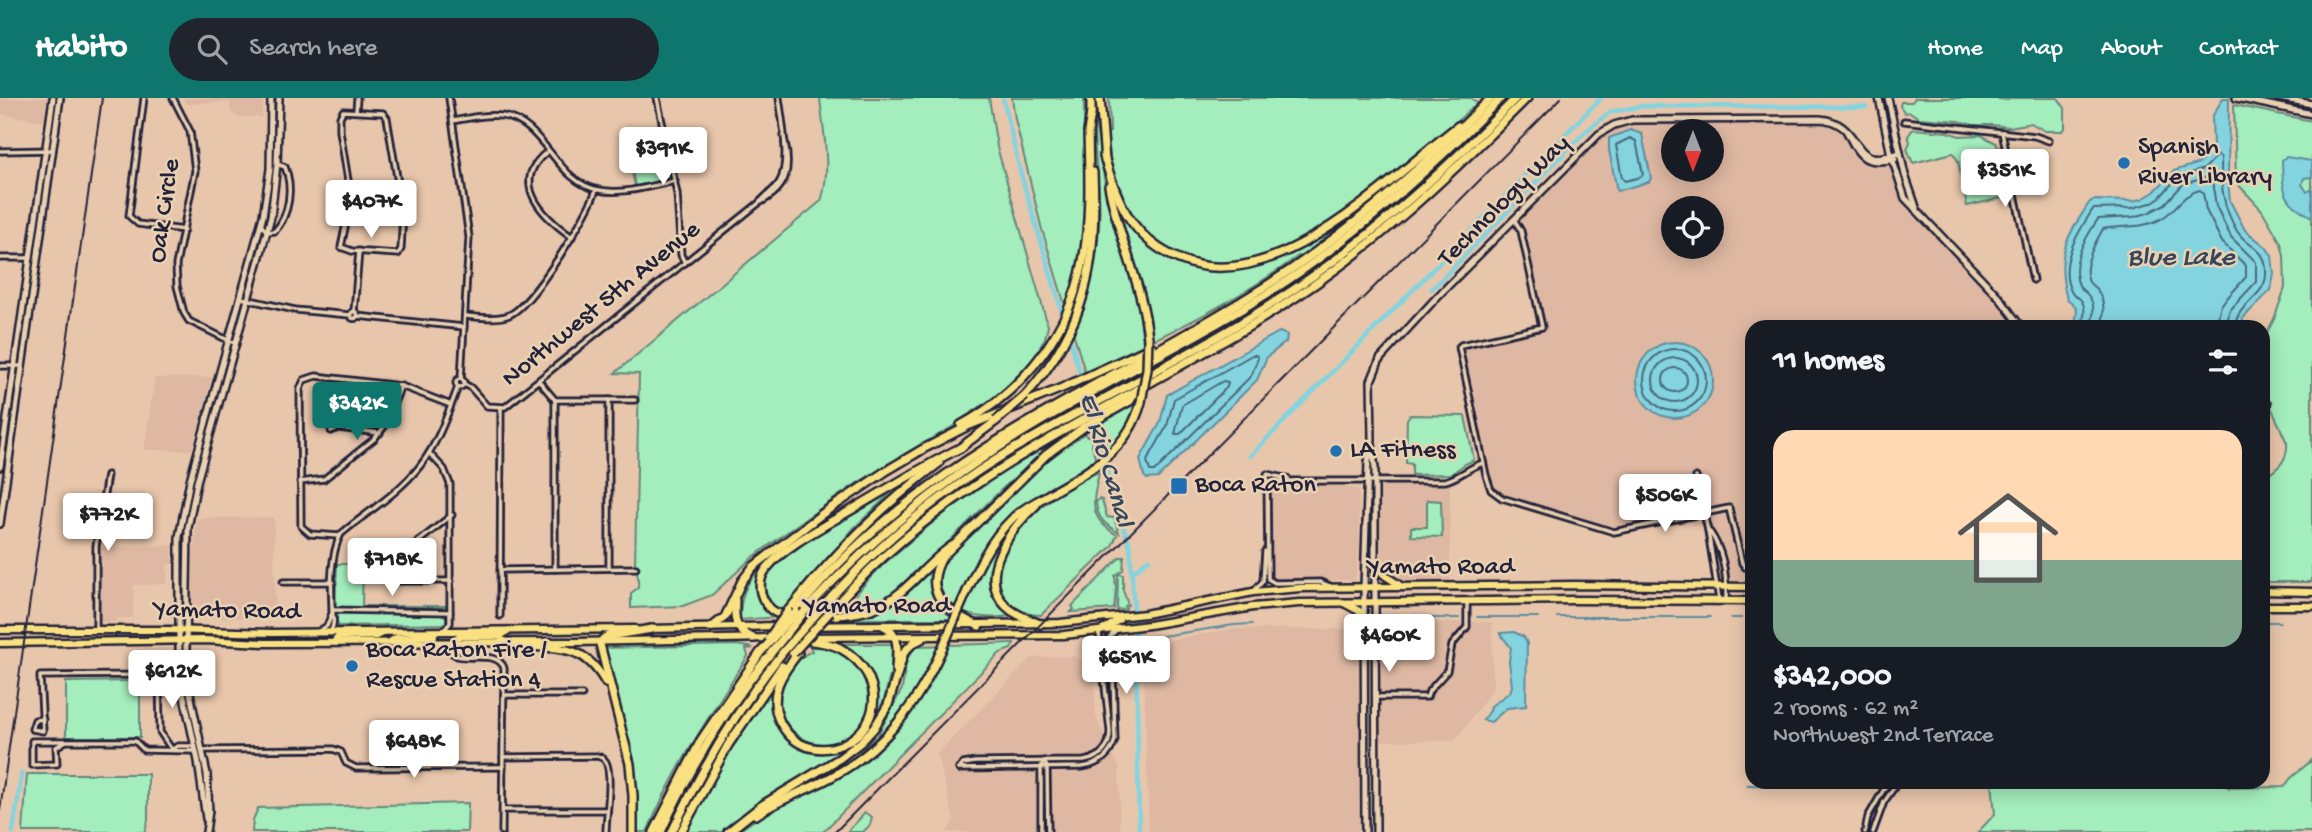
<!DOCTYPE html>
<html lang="en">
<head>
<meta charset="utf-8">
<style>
  :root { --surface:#171b24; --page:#20242c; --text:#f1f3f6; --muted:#9ea1a6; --accent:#0f766e }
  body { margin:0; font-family:"Gochi Hand",sans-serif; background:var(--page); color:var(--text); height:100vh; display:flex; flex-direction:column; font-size:26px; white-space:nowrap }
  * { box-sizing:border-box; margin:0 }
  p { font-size:23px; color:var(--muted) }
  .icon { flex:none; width:38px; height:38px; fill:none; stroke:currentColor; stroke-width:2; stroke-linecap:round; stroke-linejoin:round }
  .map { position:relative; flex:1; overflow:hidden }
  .drawer { position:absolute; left:1745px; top:222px; width:525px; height:469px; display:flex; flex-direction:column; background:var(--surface); border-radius:21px; box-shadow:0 4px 18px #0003 }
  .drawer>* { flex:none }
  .needle { width:46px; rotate:180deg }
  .controls { position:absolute; left:1661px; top:21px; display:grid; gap:14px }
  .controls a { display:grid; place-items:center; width:63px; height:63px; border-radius:50%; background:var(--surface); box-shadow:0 4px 18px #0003; font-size:35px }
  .price { position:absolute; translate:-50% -60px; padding:0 16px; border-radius:7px; background:#fff; color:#222; font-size:23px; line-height:46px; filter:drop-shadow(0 2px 4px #0008) }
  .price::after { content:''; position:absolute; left:50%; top:42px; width:21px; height:16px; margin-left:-10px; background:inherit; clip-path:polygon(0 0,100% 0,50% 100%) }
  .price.active { background:var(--accent); color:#fff }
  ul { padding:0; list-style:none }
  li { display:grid; align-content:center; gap:14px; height:371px; padding:0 28px }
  li span { display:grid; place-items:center; height:217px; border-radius:21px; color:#555 }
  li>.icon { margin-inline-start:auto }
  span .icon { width:126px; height:126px; fill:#fffc; stroke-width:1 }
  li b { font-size:30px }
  h2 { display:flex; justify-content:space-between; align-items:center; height:84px; padding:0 28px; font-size:30px }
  header { display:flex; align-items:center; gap:42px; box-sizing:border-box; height:98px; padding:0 35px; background:var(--accent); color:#fff }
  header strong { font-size:33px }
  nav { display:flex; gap:38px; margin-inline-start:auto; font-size:24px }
  .search { width:490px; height:63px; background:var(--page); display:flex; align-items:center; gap:18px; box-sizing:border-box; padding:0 24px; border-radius:38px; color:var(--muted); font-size:26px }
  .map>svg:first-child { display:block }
  .built { fill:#deb8a2; fill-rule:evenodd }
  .green { fill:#a4edbc; stroke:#63887c; stroke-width:2 }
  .water { fill:#84d4e0; stroke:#5d8d9e; stroke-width:2 }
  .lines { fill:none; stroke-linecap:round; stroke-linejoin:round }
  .shore { stroke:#49697d; stroke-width:2 }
  .stream { stroke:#5d8d9e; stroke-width:2 }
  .canal { stroke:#84d4e0; stroke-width:4.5 }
  .minor-casing { stroke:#22223b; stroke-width:9 }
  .tertiary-casing { stroke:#22223b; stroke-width:10 }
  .secondary-casing { stroke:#22223b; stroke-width:10 }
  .primary-casing { stroke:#22223b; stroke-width:11 }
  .motorway-casing { stroke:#22223b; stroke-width:12 }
  .minor { stroke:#e9d1b1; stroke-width:3.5 }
  .tertiary { stroke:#e9d1b1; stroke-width:5 }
  .secondary { stroke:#e9d1b1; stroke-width:5 }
  .primary { stroke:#f9e181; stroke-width:6 }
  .motorway { stroke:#f9e181; stroke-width:7 }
  .rail { stroke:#22223b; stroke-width:2 }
  .motorway-bridge-casing { stroke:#22223b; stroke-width:12; stroke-linecap:butt }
  .motorway-bridge { stroke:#f9e181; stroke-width:7 }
  .poi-dot { fill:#1f6fb2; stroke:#e9d1b1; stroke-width:2.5 }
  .labels { text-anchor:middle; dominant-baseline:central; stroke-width:5; stroke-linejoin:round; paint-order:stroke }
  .poi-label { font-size:26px; fill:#22223b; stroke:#e9d1b1; text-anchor:start }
  .street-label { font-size:26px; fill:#22223b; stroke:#e9d1b1 }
  .water-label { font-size:28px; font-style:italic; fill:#36465c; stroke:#e9d1b1 }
</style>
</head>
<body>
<header>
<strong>Habito</strong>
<div class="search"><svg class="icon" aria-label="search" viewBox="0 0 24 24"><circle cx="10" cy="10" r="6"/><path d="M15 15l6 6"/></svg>Search here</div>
<nav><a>Home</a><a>Map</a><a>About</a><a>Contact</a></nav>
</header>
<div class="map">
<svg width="2312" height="734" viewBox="0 0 2312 734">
  <rect width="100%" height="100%" fill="#e8c6ab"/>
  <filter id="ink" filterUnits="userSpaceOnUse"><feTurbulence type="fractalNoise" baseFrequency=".0143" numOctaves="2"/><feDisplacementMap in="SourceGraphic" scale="14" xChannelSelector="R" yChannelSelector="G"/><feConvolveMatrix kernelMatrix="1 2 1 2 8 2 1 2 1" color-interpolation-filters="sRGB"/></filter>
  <g filter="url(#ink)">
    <g class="built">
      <path d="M0,0H47L44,23L0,16Z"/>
      <path d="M183,0H263L262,19H238L231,14L230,4L186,6Z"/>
      <path d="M1820,21L1846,31L1858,54L1893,61L1902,94L1999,199L2021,229H1752V489L1716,488L1704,415L1614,434L1498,397L1489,388L1459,252L1461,247L1542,229L1521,133L1514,121L1599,36L1627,23ZM1673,33H1712V72H1673ZM1673,110H1712V149H1673Z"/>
      <path d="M212,279L192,352H144L155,280Z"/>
      <path d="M1376,384H1450V486L1377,487Z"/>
      <path d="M1271,387H1323L1359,391V453L1355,482L1273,483L1269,475Z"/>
      <path d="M274,419L275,520H192L193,458L197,420Z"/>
      <path d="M173,448L172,466H167V486L134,487L133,520H116V524H99V449Z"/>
      <path d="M1379,524H1492L1493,590L1455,643H1377Z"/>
      <path d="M1232,531H1362L1368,734H1149L1143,547Z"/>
      <path d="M1075,558L1094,574L1096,620L1119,669L1120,734H946L954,723L937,656L1031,560Z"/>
    </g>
    <g class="green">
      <path d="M820,0H989L997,49L1048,228L1045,240L1031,266L1005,292L979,313L857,385L798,426L752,460L712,497L683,508L631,510V495L638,490V479L635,466L639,276L615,275L821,103C832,70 823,33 820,0Z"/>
      <path d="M1012,0H1084V133L1080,164L1070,197L1078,225C1093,183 1102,142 1099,97C1098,74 1092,45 1095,22L1108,105L1138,206L1143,244L1152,239L1142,186L1116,106L1132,128L1161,154L1160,156C1243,204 1310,143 1376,99L1345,126L1300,159L1298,158C1233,207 1158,240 1085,274L1041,128L1015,21Z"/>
      <path d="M1109,0H1470L1478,5C1420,55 1364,106 1297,143C1283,151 1269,160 1254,164C1225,170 1198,166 1171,154C1147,142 1125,118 1116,92C1110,75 1110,53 1107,35L1110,34Z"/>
      <path d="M1915,0H1981L1985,2L1987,0L2008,2L2009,0H2058L2065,10V30L2062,33H2045L2031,25L2010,29L1992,27H1973L1959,23L1919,20L1910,14L1905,15L1900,8L1901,4H1912Z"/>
      <path d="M2234,7L2312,23V484H2263V381C2277,371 2288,364 2287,345L2263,291V242L2274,221L2285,190L2284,158L2281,145L2262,112L2236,84Z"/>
      <path d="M1913,31L1947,34L1960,38L1981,37L1996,45L2004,63L2003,71L2007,78L2010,98L1967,108L1958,63L1953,55L1913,65L1907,51L1910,44L1908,38Z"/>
      <path d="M667,51L671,72L668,81L635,88L629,58Z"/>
      <path d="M1135,305L1126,331L1108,353L1099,325Z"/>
      <path d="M1410,317L1465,318L1474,362L1465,366L1451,376L1412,377V366L1406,365L1407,321Z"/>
      <path d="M1070,333L1003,390L905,487C888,500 869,514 847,512L859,506L854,500C868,479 887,463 907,446C958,402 1011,366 1070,333Z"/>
      <path d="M1085,333L1086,338H1090L1096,364C1042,394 1003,413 974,470L984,463L1001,436L1021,417L1010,433L992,479L1013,517C977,526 922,511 945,462L1030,377Z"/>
      <path d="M1099,374C1093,404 1087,419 1117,437L1112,448L1041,517C1024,517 1009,512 1001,495C978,446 1061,388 1099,374Z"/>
      <path d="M899,387L854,430L784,511C770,511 770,499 763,491L768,472L780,462L819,434Z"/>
      <path d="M1099,401L1102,402L1107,419L1114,420L1119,435C1106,427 1097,421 1096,404Z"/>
      <path d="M1427,402L1441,403L1442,439L1411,438V429H1427Z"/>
      <path d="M1120,459H1124L1123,472L1115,478L1116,490L1114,511L1071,514L1074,511L1072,508Z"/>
      <path d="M337,466H363L362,508H446V526L338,528L335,512Z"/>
      <path d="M935,466C928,489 936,508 956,521H841L867,515Z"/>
      <path d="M761,470L758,482L775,517L779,519L740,522C740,500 745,485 761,470Z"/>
      <path d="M1118,476L1123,477V492L1128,507L1125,508L1126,511L1117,512Z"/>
      <path d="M1014,545L1011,551L1000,555L823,734H738C764,713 793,702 822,688C879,660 923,611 944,552H938C902,632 867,659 789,696L852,661L878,637L902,591L907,561L916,548Z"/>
      <path d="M837,546H892L891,573L884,602L872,628L863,639L834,661L757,707L723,734H684L725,656L773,584L776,585L773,608L799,647C811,648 825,653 837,651C867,646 885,608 872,581C866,568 848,556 837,546Z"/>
      <path d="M737,547L753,550L746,551L748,558C711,615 674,671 647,734H634L635,701L602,550Z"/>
      <path d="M810,549C818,549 829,549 836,551C858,559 875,589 869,612C866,624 860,630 851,637C810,667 757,616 789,575C796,566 801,557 812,553Z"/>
      <path d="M140,583V639H66V584Z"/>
      <path d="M2312,662V734H1978L1995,716L1992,684H2218L2230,690L2284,689L2291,680Z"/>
      <path d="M27,676H148V722L145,734H23Z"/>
      <path d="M468,705L467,734H252L253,722L258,710Z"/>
      <path d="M865,715L872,719L870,727L863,734H847Z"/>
    </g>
    <g class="water">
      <path d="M2223,0H2229L2228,83L2230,103L2245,132L2266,149L2272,158L2274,176L2271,192L2243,220L2242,229H2075C2075,214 2083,212 2067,201C2055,156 2066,141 2089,105L2093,102L2132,103L2142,101L2154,94L2174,73L2200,65L2213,48L2212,19Z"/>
      <path d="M1630,32L1642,36L1651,80L1649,84L1617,93L1609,52V40Z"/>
      <path d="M2286,59L2312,63V79L2304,80L2302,86L2307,94L2312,91V119C2282,104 2283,93 2282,62Z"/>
      <path d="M1279,234L1287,237L1286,244L1267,259L1257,282L1158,380L1147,381L1144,378L1140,361L1160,325L1167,297Z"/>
      <circle cx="1675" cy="282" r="38"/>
      <path d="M1514,534L1524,539L1527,545L1526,608L1507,610L1491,624L1483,622L1490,613L1491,608L1510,594L1512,588L1509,563L1511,550L1500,535Z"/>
    </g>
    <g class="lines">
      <g class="shore">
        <path d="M1630,40L1636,43L1643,76L1641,79L1625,83L1622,80L1616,47Z"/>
        <path d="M2081,229C2084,220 2087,211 2081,202C2077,197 2075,201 2072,195C2056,167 2079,133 2093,111L2132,110L2151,105L2160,99L2178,79L2204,71L2218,57L2221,60C2221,89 2222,107 2237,133C2248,151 2267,148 2266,176C2266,199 2236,206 2235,229"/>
        <path d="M2090,229C2094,218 2096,207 2088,197C2085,193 2082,193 2080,189C2068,167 2086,139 2098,121L2133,119L2148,115L2165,106L2183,86L2209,79L2212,82L2216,108L2231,139L2256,164V184L2230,212L2226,229"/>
        <path d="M2101,229C2105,216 2105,203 2097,192C2095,189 2091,187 2089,184C2081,169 2096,143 2103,131C2122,127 2141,131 2159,122C2176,114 2181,96 2200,92L2203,95L2206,112L2222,144L2246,168V179L2221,207L2216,229"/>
        <circle cx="1675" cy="282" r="31"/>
        <path d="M1252,257H1256L1258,260L1251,278L1155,373H1150L1147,363L1167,328L1174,301Z"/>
        <circle cx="1675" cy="282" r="22"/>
        <circle cx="1675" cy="282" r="12"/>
        <path d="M1223,283L1228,284L1227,289L1180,336H1175L1182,307Z"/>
      </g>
      <g class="stream">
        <path d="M1477,519H1538"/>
        <path d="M1557,519H1710"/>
        <path d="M1384,520H1459"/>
        <path d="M1731,520H1741"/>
        <path d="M2263,524H2280"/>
        <path d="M1136,542L1234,527L1252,526"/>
        <path d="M1747,687L1839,688"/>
      </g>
      <g class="canal">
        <path d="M1003,0L1020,73L1071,244L1123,428L1130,448L1136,542L1139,734"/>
        <path d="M1432,191L1584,35L1610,14L1643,8L1866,9"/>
        <path d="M1250,358L1601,0"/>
        <path d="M1132,475L1149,461"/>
        <path d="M13,734L22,675"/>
      </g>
      <g class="minor-casing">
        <g id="minor">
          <path d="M144,0L129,118L138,126L184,132"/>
          <path d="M173,0L190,33L195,73L176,167L177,188L184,215L189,223L236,246"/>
          <path d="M449,0L469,139L461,281"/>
          <path d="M657,0L677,96L681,157L685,165"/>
          <path d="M343,13L383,15L387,20L403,115L401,151L398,156L352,153L341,149L351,101L340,33V19Z"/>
          <path d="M356,13L357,0"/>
          <path d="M453,23C468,20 486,16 502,18C546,24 554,84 599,92C623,97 651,88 675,83"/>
          <path d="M1904,23L2035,38L2049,43"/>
          <path d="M2002,34L2033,182"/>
          <path d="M0,53L53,52"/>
          <path d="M548,53C508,84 542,118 572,139"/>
          <path d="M761,104C787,90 791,72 785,44"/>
          <path d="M1514,121L1521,133L1542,229L1461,247L1459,249L1486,377L1491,392L1502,400L1614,434L1729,410L1742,465L1745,469L1752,470"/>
          <path d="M262,128L267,134L275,133C290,116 293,89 285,69L277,66"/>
          <path d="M0,160H29"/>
          <path d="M241,200L295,212L350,217"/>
          <circle cx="354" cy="217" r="3.5"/>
          <path d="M354,214L359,153"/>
          <path d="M357,218L464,229"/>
          <path d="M465,218C479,219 496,222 509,217C532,208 588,117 596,92"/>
          <path d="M0,268H22"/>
          <circle cx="460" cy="285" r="4"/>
          <path d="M539,283L555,302H635"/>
          <path d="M464,286L470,289L487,308L505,309L759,105C765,98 773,93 779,85C791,66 782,22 779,0"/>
          <path d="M555,302V471"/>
          <path d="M609,302V470"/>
          <path d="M2263,309L2268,306"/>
          <path d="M331,333L338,330L380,335"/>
          <path d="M429,355L444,371L450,386V525L444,532"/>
          <path d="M1696,379L1708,433L1719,502"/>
          <path d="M1288,381L1267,376L1268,481L1275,485L1320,484L1330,488"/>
          <path d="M1267,383H1445C1459,380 1469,369 1483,365"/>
          <path d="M300,384L324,381L374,341L384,329L401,288"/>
          <path d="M1710,434C1724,454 1727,478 1726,502"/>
          <path d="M340,438L310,436L301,428L300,291L304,282L316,278L401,288L451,307"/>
          <path d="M500,472L636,470"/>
          <path d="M451,483H391L388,481L387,474L390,466L452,417"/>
          <path d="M283,484H333"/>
          <path d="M1254,493L1263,483L1265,453"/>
          <path d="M332,512L450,514"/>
          <path d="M500,518L501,310"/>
          <path d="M96,531V448L107,377"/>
          <path d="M319,533L327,528L332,515"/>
          <path d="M331,533C335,525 333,519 332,510C331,487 330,457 341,436C367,414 399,395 420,368C438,345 448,315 458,289"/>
          <path d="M452,546V555L457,558C472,562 498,553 504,570L502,734"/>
          <path d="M504,597H582"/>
          <path d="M1376,599H1427L1429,593L1447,573L1452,547L1467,529V503"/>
          <path d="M43,621L35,622L32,631L43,633L40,578L138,577L151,574L159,577L160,634L172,652"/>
          <path d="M66,643L56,649L57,666L32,667V643H135L144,652L195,653"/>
          <path d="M172,651L178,648H195"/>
          <path d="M203,652L333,651L341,654L346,665L356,670L503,669"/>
          <path d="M503,659L597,658C602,660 603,659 606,664C613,678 606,718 606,734"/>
          <path d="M1044,663L1047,669L1048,734"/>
          <path d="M959,671L1082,669C1098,667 1110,658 1115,642L1113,575L1108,550L1109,540L1116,532"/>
          <path d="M959,671L963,666L975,664L1084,663C1101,660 1110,650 1110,633L1099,535"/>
          <path d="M503,712H606"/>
          <path d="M1041,734V669L1044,663"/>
          <path d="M1865,734L1868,719L1888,684"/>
          <path d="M1873,734L1884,704L1898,684"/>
        </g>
      </g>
      <g class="tertiary-casing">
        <g id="tertiary">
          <path d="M1879,0L1891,57L1905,100L1999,199L2021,229"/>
          <path d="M1888,0L1905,77L1916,109"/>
          <path d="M1847,34C1860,61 1866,67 1895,61"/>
          <path d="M1372,346L1375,370V489"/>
          <path d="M1364,489L1368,364L1372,341L1371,283L1380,261L1437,199L1599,36L1614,27L1632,22L1820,21C1855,24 1853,54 1872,59C1881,61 1892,57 1900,55"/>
          <path d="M206,721L198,663L179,576V439L190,382L263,118L270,71L271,0"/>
          <path d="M206,734L209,713L207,676L190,595L186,554L188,430L197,384L271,119L277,66L279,0"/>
        </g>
      </g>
      <g class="secondary-casing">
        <g id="secondary">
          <path d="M2236,0L2312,16"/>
          <path d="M2279,0L2312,6"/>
          <path d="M0,369L53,0"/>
          <path d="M0,426L60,0"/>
          <path d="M1364,489L1365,734"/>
          <path d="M1375,489L1376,734"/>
        </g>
      </g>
      <g class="primary-casing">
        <g id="primary">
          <path d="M1375,465C1384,481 1390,479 1402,489"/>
          <path d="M2263,493L2312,494"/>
          <path d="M1344,505L1359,513L1364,519"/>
          <path d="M2263,508H2312"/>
          <path d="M789,528L1060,525L1145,516L1253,494L1301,490L1574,487L1752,489"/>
          <path d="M649,531L778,528"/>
          <path d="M0,532H168L272,535L635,531"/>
          <path d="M1099,534L1119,522"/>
          <path d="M807,539L1064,537L1149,527L1253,509L1299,505L1574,502L1752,503"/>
          <path d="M391,543L396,540L434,538L433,535L429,534"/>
          <path d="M334,544L338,539L376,538L384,534"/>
          <path d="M453,544L459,538H501L506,534"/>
          <path d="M0,545L204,542L264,545L576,544L771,540"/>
        </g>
      </g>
      <g class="motorway-casing">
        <g id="motorway">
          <path d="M1091,0V17"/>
          <path d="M1100,0L1105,63"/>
          <path d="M1104,58C1117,104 1132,141 1179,161C1275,202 1388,81 1458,28"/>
          <path d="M1109,88C1118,140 1143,187 1148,240"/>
          <path d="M1025,298C1088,227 1097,166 1093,74"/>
          <path d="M961,327C1023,293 1070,234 1083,163C1091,121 1089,76 1088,34L1091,15"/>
          <path d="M960,350L996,323"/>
          <path d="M1036,407C1012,429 975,477 1006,508C1015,517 1028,521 1040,526"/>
          <path d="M952,448C925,466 907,496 877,509C859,517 795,523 777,515C769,512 763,503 761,495C759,486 761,477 767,470C782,450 824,428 846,415C884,393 922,369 962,349"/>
          <path d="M735,502C734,520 734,533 753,540"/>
          <path d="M960,509C974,478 986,446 1011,422C1021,411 1033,406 1046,398C1087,374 1128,354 1141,304"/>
          <path d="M788,513C833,457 882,408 939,365"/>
          <path d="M805,513C872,439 949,378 1035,327C1112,281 1194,242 1270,194C1356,139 1429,72 1501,0"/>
          <path d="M819,513C872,452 936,398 1005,356C1093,303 1187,260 1273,205C1364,147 1441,76 1516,0"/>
          <path d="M796,514C915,363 1092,296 1250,198C1340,143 1417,75 1491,0"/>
          <path d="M830,514C946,377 1113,312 1263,220C1364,159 1444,83 1527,0"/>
          <path d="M884,528C901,535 897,555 896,571"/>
          <path d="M979,528C948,514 920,496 943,458L1046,357L1084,329L1130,303L1136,292"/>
          <path d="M712,529L725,519L742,483L753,469L822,416L886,373L923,351L970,327L1062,290L1152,249"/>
          <path d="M782,540C800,542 823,542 840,550C851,556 861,565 867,576C898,636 810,682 780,624C767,597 782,575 798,555"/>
          <path d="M503,543C547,557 578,535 606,585"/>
          <path d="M756,717C780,701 808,692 833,678C885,650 917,606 941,553"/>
          <path d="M633,734V698L630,666L600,546L603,541L608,538L652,531"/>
          <path d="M654,734L701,642L760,555"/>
          <path d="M661,734C690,670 726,610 771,555"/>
          <path d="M672,734C702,670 738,610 782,555"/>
          <path d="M681,734L728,647L782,568"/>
          <path d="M728,734L761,708L840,660L861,644L874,630L888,607L904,554L913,545L923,540"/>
        </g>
      </g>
      <use href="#minor" class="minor"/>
      <use href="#tertiary" class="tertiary"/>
      <use href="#secondary" class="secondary"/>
      <use href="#primary" class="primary"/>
      <use href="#motorway" class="motorway"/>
      <g class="rail">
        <path d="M0,712L102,0"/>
        <path d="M835,734L1561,0"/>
      </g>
      <g class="motorway-bridge-casing">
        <g id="motorway-bridge">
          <path d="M1141,304L1147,271L1148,240"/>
          <path d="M996,323L1025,298"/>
          <path d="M769,540L788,513"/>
          <path d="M941,553L960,509"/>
          <path d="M760,555L796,514"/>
          <path d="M771,555L805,513"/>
          <path d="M782,555L819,513"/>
          <path d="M793,555L830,514"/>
        </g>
      </g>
      <use href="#motorway-bridge" class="motorway-bridge"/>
    </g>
  </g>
  <g class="poi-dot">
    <circle cx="2124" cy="65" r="7"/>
    <circle cx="1336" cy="353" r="7"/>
    <rect x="1170" y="379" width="18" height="18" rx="3.5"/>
    <circle cx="352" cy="568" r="7"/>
  </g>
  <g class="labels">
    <g class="poi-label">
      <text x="2138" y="50">Spanish<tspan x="2138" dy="30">River Library</tspan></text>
      <text x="1350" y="353">LA Fitness</text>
      <text x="1195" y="388">Boca Raton</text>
      <text x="366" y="553">Boca Raton Fire /<tspan x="366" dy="30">Rescue Station 4</tspan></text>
    </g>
    <g class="street-label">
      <text transform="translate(1505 104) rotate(-45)">Technology Way</text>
      <text transform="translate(166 113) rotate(-82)">Oak Circle</text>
      <text transform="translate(602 207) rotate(-39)">Northwest 5th Avenue</text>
      <text x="1441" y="470">Yamato Road</text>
      <text x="877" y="509">Yamato Road</text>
      <text transform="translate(227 514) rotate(1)">Yamato Road</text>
    </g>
    <g class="water-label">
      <text x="2181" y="160">Blue Lake</text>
      <text transform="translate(1105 362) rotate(74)">El Rio Canal</text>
    </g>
  </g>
</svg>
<div class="controls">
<a><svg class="needle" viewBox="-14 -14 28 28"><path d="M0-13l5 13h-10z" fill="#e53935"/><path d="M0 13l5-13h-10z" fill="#9ea1a6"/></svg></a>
<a><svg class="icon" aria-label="locate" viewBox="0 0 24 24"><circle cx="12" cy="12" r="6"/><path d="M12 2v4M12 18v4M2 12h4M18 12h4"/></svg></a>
</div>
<b class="price" style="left:663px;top:89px">$391K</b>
<b class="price" style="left:2005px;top:111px">$351K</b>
<b class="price" style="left:371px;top:142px">$407K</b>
<b class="price active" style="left:357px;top:344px">$342K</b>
<b class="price" style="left:1665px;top:436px">$506K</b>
<b class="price" style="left:108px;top:455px">$772K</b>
<b class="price" style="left:392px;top:500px">$718K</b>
<b class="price" style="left:1389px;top:576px">$460K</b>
<b class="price" style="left:1126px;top:598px">$651K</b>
<b class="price" style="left:172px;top:612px">$612K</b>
<b class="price" style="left:414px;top:682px">$648K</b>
<section class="drawer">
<h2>11 homes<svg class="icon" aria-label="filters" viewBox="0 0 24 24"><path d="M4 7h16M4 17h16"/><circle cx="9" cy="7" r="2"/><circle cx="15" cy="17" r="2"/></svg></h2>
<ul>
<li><span style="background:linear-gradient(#ffd9b3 60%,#7fa58c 0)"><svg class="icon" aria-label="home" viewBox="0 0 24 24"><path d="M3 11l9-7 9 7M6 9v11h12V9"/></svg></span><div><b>$342,000</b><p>2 rooms · 62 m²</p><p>Northwest 2nd Terrace</p></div></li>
</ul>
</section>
</div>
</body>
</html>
